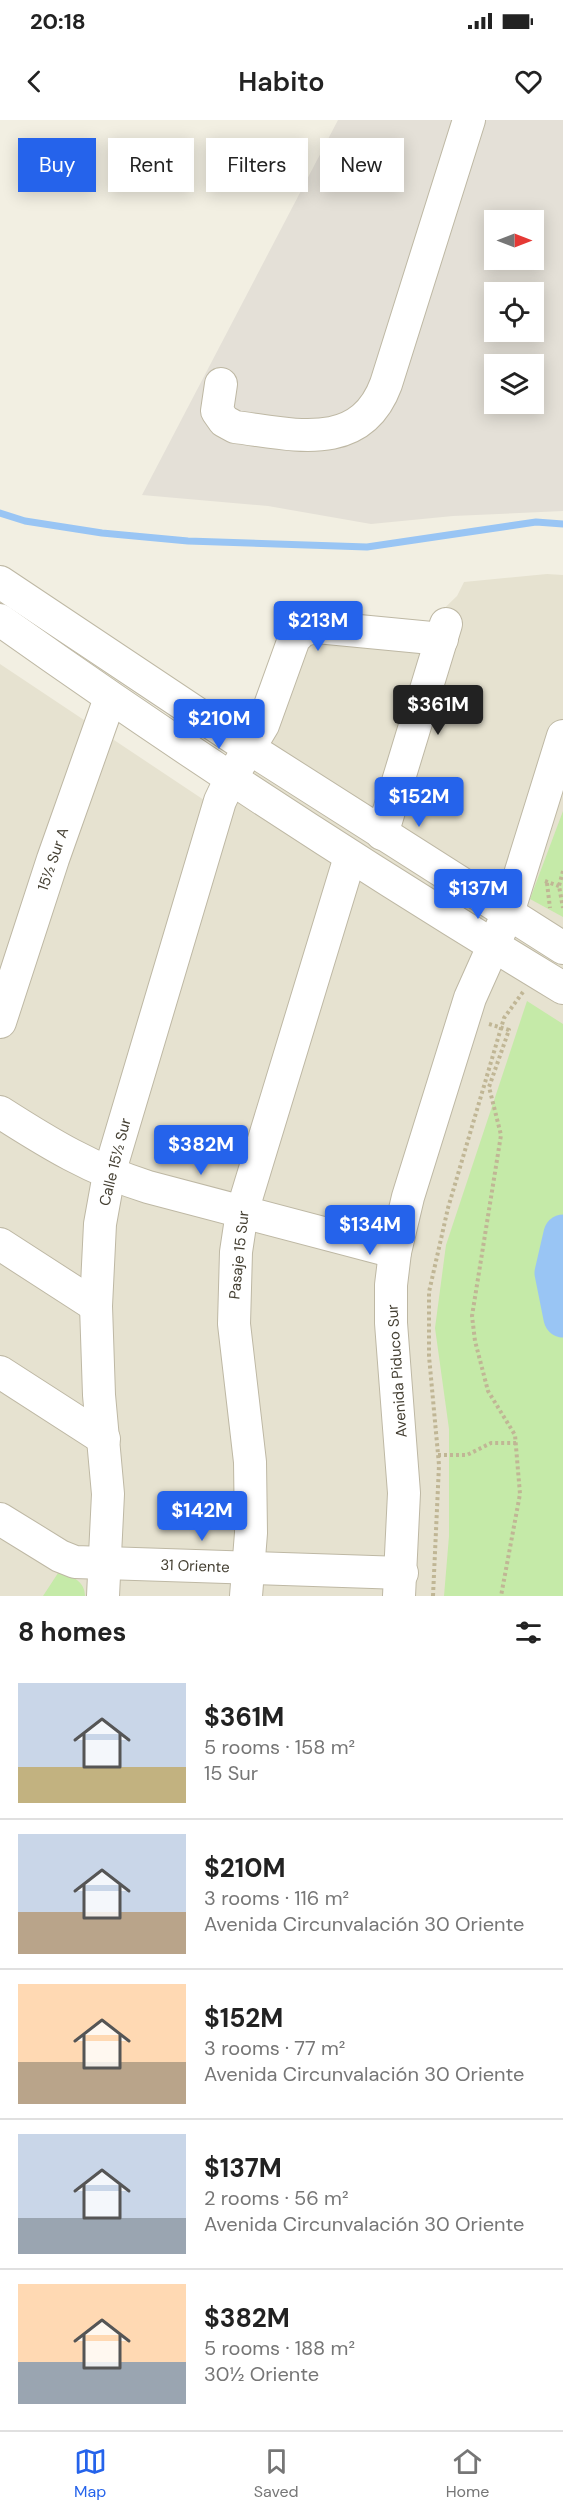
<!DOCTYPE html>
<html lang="en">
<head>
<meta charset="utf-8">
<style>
  :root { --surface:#fff; --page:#f6f6f6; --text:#222; --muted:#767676; --line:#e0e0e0; --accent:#2563eb }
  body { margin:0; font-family:"DM Sans",sans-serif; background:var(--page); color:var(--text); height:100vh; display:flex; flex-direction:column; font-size:22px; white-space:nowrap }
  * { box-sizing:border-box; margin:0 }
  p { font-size:20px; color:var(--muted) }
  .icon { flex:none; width:33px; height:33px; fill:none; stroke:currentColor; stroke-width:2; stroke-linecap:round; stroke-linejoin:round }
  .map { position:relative; height:1476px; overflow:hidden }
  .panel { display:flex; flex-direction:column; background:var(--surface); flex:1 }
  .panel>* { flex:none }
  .guide { position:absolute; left:18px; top:18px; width:528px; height:54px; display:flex; gap:12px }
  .needle { width:39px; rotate:90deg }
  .buttons { position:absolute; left:484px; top:90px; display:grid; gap:12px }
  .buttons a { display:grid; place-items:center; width:60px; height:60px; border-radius:0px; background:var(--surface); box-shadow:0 3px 15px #0003; font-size:30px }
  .price { position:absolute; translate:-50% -51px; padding:0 14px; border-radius:6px; background:var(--accent); color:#fff; font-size:20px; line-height:39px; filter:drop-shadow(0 2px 3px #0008) }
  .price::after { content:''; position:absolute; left:50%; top:36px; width:18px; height:14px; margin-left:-9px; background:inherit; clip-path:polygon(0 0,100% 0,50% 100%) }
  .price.current { background:#222; color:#fff }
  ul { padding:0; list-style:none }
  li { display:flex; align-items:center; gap:18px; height:150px; padding:0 18px }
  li+li { border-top:2px solid var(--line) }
  li span { display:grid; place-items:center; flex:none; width:168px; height:120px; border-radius:0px; color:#555 }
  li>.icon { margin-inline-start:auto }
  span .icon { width:72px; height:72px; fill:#fffc; stroke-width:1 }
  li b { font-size:26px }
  h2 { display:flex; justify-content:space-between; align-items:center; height:72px; padding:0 18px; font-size:26px }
  .tag { padding:0 21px; border-radius:0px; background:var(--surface); box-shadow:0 3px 15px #0003; font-size:21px; line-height:54px }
  .tag.current { background:var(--accent); color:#fff }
  .status { display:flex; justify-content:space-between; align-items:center; height:42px; padding:0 30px; background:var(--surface); direction:ltr }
  .status svg { height:16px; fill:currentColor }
  header { display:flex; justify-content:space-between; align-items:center; height:78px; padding:0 18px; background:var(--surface); font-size:27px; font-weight:600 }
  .tab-bar { display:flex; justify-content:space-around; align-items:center; height:84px; border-top:2px solid var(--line); background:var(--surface); font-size:16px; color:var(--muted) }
  .tab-bar a { display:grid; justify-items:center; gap:3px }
  .tab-bar .current { color:var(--accent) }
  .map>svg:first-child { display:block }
  .residential { fill:#e6e2d0 }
  .industrial { fill:#e4e0d7; fill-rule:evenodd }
  .green { fill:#c5eaa8 }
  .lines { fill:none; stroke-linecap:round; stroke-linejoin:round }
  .stream { stroke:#99c5f4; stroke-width:7 }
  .river { stroke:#99c5f4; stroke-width:39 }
  .minor-casing { stroke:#beb8a4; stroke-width:34 }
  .path { stroke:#c0b695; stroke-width:4; stroke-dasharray:3 3; stroke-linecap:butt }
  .minor { stroke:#fff; stroke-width:32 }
  .labels { text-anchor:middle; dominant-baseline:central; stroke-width:5; stroke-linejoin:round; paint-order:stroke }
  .street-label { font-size:15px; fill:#443f32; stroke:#fff }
</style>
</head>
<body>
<div class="status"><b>20:18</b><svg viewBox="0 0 49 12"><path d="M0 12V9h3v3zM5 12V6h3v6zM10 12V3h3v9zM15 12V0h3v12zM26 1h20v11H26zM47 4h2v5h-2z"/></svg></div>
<header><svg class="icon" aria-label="back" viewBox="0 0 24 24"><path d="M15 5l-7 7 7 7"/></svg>Habito<svg class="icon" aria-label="heart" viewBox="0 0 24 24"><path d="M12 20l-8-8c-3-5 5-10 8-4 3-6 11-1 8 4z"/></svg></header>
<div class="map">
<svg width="563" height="1476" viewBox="0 0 563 1476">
  <rect width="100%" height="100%" fill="#f2efe2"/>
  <path class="residential" d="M547,454L563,455V984L542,1476H0V544L207,682L259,589L289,499L427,505L457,476L464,462Z"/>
  <path class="industrial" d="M338,0H563V391L453,396L371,404L268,386L142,375ZM495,100H534V140H495ZM495,172H534V212H495ZM495,244H534V284H495Z"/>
  <g class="green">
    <path d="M563,691V797L530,779Z"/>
    <path d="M527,881L563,904V1476H444L449,1416V1309L435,1208L446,1125Z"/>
    <path d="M60,1450C72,1457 85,1461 85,1476H43Z"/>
  </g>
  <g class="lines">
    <path class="stream" d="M0,393L25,401L102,413L188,421L367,427L536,402L563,404"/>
    <path class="river" d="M563,1114L554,1153L563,1198"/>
    <g class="minor-casing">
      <g id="minor">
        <path d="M221,264L217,291L224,301L235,307C292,314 360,334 386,264L469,0"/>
        <path d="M0,462L249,628L563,828"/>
        <path d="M0,500C183,630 371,752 563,868"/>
        <path d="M382,714L446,504"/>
        <path d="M0,902L53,739L110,578"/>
        <path d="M0,992C50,1024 91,1049 148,1067L395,1132"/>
        <path d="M0,1124L96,1186"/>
        <path d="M0,1252L104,1319"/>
        <path d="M0,1399L60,1436L75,1442L402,1453"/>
        <path d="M103,1476L108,1374L99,1275L96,1186L100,1104L109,1054L220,681L231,658L263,605L294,519L303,510L317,507L442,519"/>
        <path d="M246,1476L251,1413L250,1342L234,1204L236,1132L242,1092L350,737"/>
        <path d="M399,1476L404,1373L391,1203V1165L395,1132L408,1077L470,878L508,793L563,616"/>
      </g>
    </g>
    <g class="path">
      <path d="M563,751L559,766L563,788"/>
      <path d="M545,761L559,766"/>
      <path d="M547,763L550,788"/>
      <path d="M489,904L509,910L489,967L501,1015L472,1196L475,1221L488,1271L515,1315L520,1374L501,1476"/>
      <path d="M438,1335H467L491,1323H516"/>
      <path d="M433,1476L439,1345L429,1236V1172L448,1088L504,898L523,872"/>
    </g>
    <use href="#minor" class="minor"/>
  </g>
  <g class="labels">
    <g class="street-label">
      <text transform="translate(53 739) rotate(-71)">15½ Sur A</text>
      <text transform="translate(115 1042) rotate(-76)">Calle 15½ Sur</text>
      <text transform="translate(239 1135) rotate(-84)">Pasaje 15 Sur</text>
      <text transform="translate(397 1251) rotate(-94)">Avenida Piduco Sur</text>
      <text transform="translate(195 1446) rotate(2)">31 Oriente</text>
    </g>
  </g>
</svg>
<div class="buttons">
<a><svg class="needle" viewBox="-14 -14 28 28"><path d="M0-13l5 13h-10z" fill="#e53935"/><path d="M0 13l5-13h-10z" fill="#767676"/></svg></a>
<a><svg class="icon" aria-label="locate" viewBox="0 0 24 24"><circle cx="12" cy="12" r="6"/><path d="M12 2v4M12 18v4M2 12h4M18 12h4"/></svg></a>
<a><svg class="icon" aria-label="layers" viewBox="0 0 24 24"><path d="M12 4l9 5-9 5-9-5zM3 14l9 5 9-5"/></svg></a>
</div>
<b class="price" style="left:318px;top:532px">$213M</b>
<b class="price current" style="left:438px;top:616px">$361M</b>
<b class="price" style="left:219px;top:630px">$210M</b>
<b class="price" style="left:419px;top:708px">$152M</b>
<b class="price" style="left:478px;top:800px">$137M</b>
<b class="price" style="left:201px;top:1056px">$382M</b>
<b class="price" style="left:370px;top:1136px">$134M</b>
<b class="price" style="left:202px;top:1422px">$142M</b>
<div class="guide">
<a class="tag current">Buy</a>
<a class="tag">Rent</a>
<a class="tag">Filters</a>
<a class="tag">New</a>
</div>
</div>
<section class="panel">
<h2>8 homes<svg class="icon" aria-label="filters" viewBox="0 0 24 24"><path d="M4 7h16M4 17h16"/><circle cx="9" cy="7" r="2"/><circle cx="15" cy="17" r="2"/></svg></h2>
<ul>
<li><span style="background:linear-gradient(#c9d6e8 70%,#c2b280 0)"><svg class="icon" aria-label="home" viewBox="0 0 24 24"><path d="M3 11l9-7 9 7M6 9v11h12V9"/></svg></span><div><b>$361M</b><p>5 rooms · 158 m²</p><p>15 Sur</p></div></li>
<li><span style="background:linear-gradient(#c9d6e8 65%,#b9a48a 0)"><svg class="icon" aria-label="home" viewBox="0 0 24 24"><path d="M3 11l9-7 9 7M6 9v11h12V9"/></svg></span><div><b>$210M</b><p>3 rooms · 116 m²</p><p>Avenida Circunvalación 30 Oriente</p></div></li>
<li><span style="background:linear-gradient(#ffd9b3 65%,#b9a48a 0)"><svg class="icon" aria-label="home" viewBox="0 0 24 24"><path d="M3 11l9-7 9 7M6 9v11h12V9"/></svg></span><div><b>$152M</b><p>3 rooms · 77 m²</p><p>Avenida Circunvalación 30 Oriente</p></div></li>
<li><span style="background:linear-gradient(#c9d6e8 70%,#9aa5b1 0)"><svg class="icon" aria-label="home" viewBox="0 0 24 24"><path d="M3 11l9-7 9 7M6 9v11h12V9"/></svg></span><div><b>$137M</b><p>2 rooms · 56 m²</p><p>Avenida Circunvalación 30 Oriente</p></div></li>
<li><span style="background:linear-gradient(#ffd9b3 65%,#9aa5b1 0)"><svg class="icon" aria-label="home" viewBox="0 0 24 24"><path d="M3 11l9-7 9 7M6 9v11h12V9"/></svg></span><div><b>$382M</b><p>5 rooms · 188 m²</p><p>30½ Oriente</p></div></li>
</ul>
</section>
<nav class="tab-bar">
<a class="current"><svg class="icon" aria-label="map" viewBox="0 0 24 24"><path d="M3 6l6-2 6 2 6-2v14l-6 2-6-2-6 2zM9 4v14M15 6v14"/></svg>Map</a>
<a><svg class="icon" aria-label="saved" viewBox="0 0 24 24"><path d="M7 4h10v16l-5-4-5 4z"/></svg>Saved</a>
<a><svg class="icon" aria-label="home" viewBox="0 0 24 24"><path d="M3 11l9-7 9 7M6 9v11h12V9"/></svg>Home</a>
</nav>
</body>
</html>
